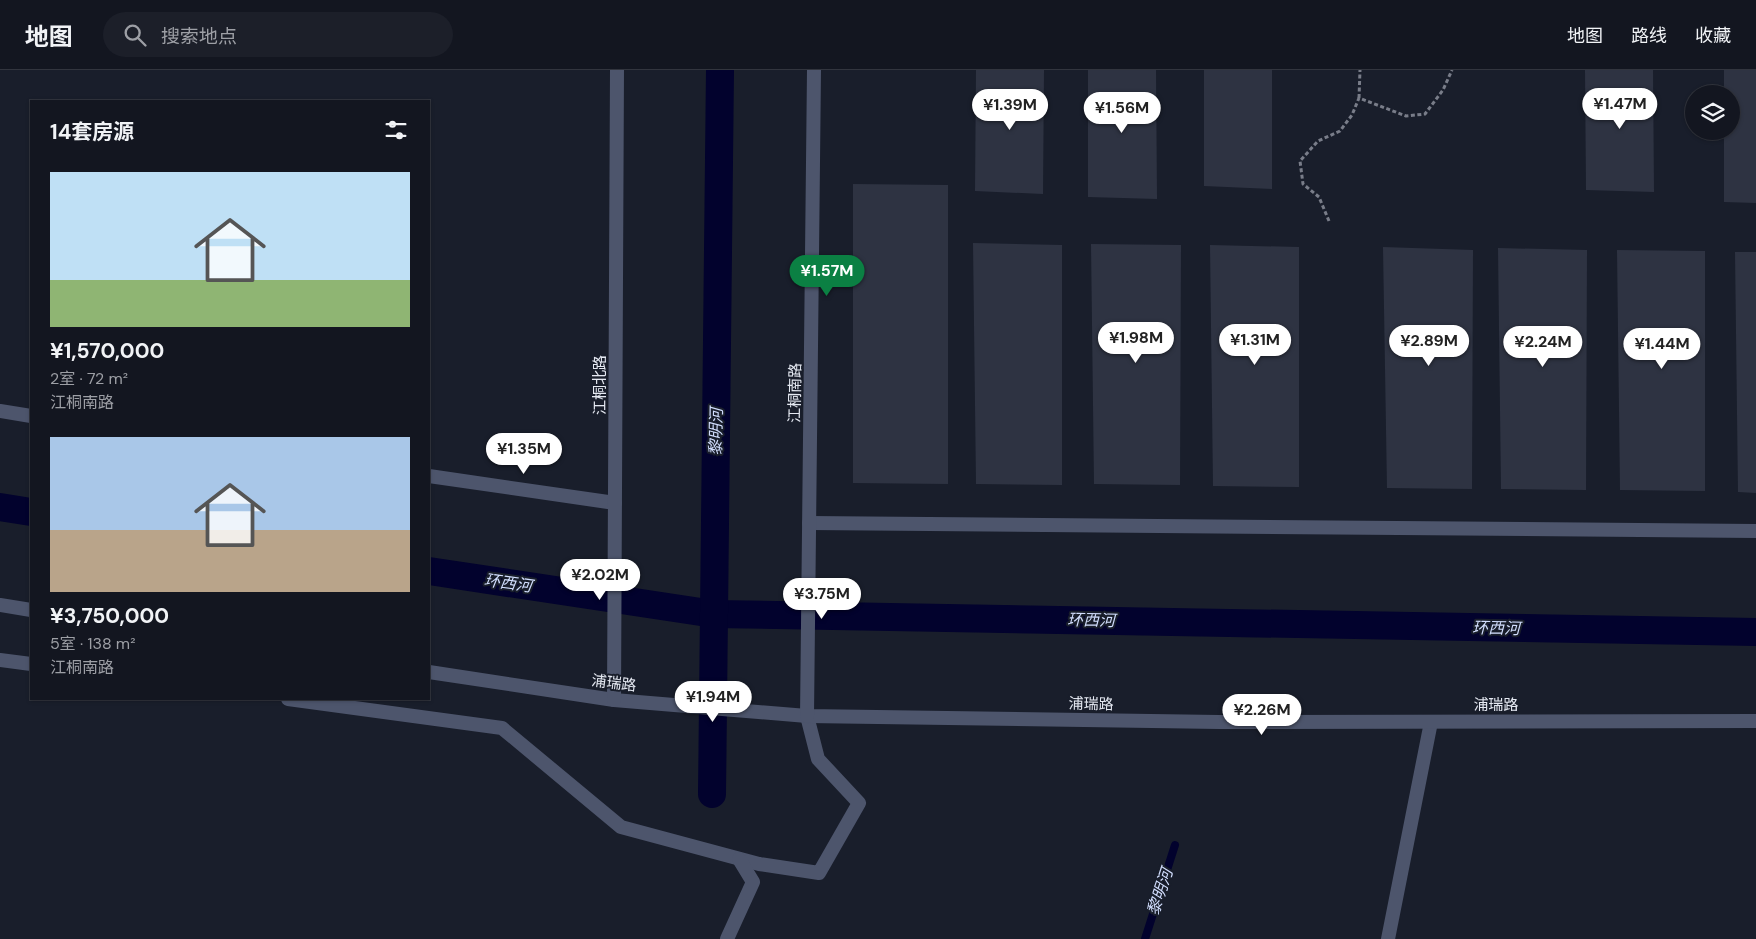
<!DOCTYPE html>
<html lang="zh">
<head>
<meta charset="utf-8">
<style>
  :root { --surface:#131620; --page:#1c1f29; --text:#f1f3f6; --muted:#9d9fa5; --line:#32353e; --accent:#0b8043 }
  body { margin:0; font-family:"DM Sans","Noto Sans SC",sans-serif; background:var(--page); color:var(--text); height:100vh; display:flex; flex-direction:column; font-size:19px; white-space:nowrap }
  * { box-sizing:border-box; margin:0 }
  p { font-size:16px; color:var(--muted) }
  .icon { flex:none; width:28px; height:28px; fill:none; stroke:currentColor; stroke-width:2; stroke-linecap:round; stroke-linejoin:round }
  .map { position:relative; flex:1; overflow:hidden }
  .sheet { position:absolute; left:30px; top:30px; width:400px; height:600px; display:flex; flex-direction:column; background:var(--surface); border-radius:0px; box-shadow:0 1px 4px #0004,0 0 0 1px var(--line) }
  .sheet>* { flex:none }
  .fabs { position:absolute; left:1685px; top:15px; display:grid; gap:10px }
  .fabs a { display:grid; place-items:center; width:55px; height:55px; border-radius:50%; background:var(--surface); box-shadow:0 1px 4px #0004,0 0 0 1px var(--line); font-size:25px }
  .price { position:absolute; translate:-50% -42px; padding:0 11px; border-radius:18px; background:#fff; color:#222; font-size:16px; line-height:32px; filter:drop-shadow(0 1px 2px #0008) }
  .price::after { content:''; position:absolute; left:50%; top:30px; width:15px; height:11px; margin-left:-8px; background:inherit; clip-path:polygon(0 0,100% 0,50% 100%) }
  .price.selected { background:var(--accent); color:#fff }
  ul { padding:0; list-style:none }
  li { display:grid; align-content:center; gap:10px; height:265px; padding:0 20px }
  li span { display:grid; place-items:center; height:155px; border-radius:0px; color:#555 }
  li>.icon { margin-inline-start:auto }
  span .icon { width:90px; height:90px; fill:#fffc; stroke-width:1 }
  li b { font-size:21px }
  h2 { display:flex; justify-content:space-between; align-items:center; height:60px; padding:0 20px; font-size:21px }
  header { display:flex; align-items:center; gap:30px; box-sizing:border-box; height:70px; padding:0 25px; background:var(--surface); border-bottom:1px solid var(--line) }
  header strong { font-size:24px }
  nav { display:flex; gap:28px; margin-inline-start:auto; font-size:18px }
  .search { width:350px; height:45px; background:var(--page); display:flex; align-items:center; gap:12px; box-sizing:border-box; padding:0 18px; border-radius:28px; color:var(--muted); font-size:19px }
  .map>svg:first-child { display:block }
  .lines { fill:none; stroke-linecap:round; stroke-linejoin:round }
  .stream { stroke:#02022d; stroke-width:8 }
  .canal { stroke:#02022d; stroke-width:28 }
  .building { fill:#2e3342 }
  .path { stroke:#797d89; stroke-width:3; stroke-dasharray:4 2.5; stroke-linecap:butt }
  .service { stroke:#4d556c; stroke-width:14 }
  .minor { stroke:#4d556c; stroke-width:14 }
  .labels { text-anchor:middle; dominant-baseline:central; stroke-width:4; stroke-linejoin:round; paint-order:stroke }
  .street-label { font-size:15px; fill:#e5e9f2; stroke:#191e2b }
  .water-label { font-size:16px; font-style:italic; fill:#d2defe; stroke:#191e2b }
</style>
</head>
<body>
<header>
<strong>地图</strong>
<div class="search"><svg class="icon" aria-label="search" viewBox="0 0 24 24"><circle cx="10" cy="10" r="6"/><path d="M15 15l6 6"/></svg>搜索地点</div>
<nav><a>地图</a><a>路线</a><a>收藏</a></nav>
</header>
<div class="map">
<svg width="1756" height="869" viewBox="0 0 1756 869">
  <rect width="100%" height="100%" fill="#191e2b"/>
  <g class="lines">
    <path class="stream" d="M1145,869L1175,775"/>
    <g class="canal">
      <path d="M0,437L31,442"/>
      <path d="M429,501L714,544L1756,562"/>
      <path d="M712,724L720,0"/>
    </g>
  </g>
  <g class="building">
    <path d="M976,0H1044L1043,124L975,121Z"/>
    <path d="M1088,0H1156L1157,129L1088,127Z"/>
    <path d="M1204,0H1272V119L1204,116Z"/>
    <path d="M1585,0H1653L1654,122L1586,120Z"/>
    <path d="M1724,0H1756V133L1724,132V61H1731V24H1724Z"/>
    <path d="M853,114L948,115V414L853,413Z"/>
    <path d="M973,173L1062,175V415L976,414Z"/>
    <path d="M1091,174L1181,175L1180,415L1094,414Z"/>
    <path d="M1210,175L1299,177V417L1213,416Z"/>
    <path d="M1383,177L1473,180L1472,419L1387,418Z"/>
    <path d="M1498,178L1587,180L1586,420L1501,419Z"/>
    <path d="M1617,180L1705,181V421L1620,420Z"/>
    <path d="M1735,182H1756V423L1738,422Z"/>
  </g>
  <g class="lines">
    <g class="path">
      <path d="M1359,28L1360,0"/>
      <path d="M1329,151L1319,127L1303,114L1300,91L1318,71L1340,61L1352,45L1359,28L1406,46L1425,44L1443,20L1452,0"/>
    </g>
    <g class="service">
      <path d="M0,590L31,594"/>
      <path d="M288,629L502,658L621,757L759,794L819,803L859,733L818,689L807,646"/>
      <path d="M727,869L753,812L739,789"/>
      <path d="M1388,869L1431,652"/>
    </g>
    <g class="minor">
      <path d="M0,341L31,346"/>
      <path d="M429,406L615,433"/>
      <path d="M809,453L1756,461"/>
      <path d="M0,535L31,540"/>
      <path d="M429,602L614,630L807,646L1219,652L1756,651"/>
      <path d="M614,630L617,0"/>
      <path d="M807,646L814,0"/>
    </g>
  </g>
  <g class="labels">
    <g class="street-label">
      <text transform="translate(600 315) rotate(-90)">江桐北路</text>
      <text transform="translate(795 323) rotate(-89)">江桐南路</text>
      <text transform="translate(614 613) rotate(7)">浦瑞路</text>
      <text transform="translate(1091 634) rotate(1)">浦瑞路</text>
      <text x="1496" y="635">浦瑞路</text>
    </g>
    <g class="water-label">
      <text transform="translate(716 362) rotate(-89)">黎明河</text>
      <text transform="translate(508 513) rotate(8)">环西河</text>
      <text transform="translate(1091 550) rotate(1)">环西河</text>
      <text transform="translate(1496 558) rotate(1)">环西河</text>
      <text transform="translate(1160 822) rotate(-72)">黎明河</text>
    </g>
  </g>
</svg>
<div class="fabs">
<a><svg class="icon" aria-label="layers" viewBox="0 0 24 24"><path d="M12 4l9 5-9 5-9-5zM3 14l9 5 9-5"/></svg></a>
</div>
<b class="price" style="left:1620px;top:60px">¥1.47M</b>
<b class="price" style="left:1010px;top:61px">¥1.39M</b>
<b class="price" style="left:1122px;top:64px">¥1.56M</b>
<b class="price selected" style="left:827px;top:227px">¥1.57M</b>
<b class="price" style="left:1136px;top:294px">¥1.98M</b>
<b class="price" style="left:1255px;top:296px">¥1.31M</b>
<b class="price" style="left:1429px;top:297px">¥2.89M</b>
<b class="price" style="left:1543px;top:298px">¥2.24M</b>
<b class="price" style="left:1662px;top:300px">¥1.44M</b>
<b class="price" style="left:524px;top:405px">¥1.35M</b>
<b class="price" style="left:600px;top:531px">¥2.02M</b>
<b class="price" style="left:822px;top:550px">¥3.75M</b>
<b class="price" style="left:713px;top:653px">¥1.94M</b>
<b class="price" style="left:1262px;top:666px">¥2.26M</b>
<section class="sheet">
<h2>14套房源<svg class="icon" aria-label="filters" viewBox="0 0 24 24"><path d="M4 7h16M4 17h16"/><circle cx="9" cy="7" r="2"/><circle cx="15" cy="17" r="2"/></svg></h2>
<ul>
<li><span style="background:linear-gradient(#bfe0f5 70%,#8fb573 0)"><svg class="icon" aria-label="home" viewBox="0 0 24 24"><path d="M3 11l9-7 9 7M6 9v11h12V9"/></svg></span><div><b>¥1,570,000</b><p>2室 · 72 m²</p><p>江桐南路</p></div></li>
<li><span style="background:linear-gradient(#a9c7e8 60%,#b9a48a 0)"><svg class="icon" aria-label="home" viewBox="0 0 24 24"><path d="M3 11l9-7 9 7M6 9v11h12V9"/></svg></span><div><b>¥3,750,000</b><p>5室 · 138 m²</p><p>江桐南路</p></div></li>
</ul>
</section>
</div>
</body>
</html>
